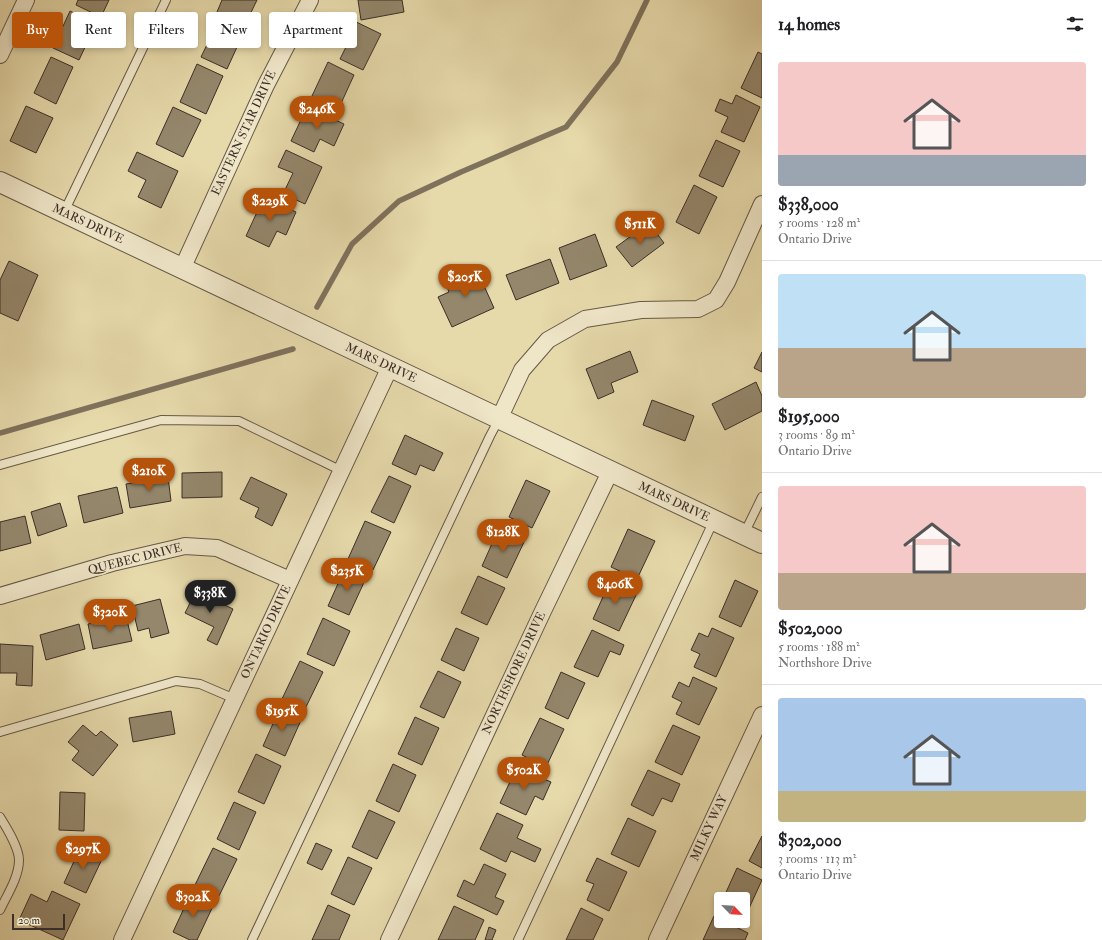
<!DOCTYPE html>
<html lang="en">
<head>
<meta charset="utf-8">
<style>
  :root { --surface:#fff; --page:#f2f2f2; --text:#202124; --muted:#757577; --line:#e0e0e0; --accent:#b45309 }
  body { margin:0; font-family:"IM FELL Double Pica",serif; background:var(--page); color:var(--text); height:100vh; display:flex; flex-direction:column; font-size:15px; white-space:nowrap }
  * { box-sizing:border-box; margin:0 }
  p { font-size:13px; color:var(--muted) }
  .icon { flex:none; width:22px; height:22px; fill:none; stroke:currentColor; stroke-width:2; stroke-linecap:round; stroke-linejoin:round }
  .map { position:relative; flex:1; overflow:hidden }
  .panel { display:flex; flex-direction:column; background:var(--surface); width:340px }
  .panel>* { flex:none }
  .guide { position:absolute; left:12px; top:12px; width:380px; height:36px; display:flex; gap:8px }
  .needle { width:26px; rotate:115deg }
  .fabs { position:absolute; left:714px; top:892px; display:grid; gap:8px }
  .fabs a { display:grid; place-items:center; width:36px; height:36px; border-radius:4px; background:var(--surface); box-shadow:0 2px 6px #0003; font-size:20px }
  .scale { position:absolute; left:12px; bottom:10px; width:53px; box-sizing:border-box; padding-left:4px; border:2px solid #3c2e28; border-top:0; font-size:11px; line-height:14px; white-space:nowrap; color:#3c2e28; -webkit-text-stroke:3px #efe6c8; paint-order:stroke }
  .price { position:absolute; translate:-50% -34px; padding:0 9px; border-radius:14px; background:var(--accent); color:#fff; font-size:13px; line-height:26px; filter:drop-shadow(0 1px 2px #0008) }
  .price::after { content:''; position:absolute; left:50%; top:24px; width:12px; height:9px; margin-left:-6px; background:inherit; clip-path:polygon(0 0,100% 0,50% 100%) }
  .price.active { background:#222; color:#fff }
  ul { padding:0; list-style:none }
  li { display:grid; align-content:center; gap:8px; height:212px; padding:0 16px }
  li+li { border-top:1px solid var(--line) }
  li span { display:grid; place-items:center; height:124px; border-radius:4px; color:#555 }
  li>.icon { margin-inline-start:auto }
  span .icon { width:72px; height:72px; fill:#fffc; stroke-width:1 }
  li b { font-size:17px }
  h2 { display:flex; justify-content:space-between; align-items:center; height:48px; padding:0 16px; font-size:17px }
  .tag { padding:0 14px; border-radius:4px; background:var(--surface); box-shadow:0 2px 6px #0003; font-size:14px; line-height:36px }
  .tag.active { background:var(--accent); color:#fff }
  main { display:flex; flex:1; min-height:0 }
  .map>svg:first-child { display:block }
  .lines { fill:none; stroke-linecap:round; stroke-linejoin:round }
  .stream { stroke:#7f725c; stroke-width:5.5 }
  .building { fill:#94876c; stroke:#3c2e28 }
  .service-casing { stroke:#665948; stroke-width:10 }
  .minor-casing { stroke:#665948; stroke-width:18 }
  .tertiary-casing { stroke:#665948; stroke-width:22 }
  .service { stroke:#efe6c8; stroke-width:8 }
  .minor { stroke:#efe6c8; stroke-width:16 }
  .tertiary { stroke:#efe6c8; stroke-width:20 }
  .labels { text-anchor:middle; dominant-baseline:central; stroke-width:3.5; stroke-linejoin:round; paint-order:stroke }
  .street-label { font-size:12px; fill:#3c2e28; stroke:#efe6c8 }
</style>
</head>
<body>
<main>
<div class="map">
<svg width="762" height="940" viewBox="0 0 762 940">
  <rect width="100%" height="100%" fill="#e6d9aa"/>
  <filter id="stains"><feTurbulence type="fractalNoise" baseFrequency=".005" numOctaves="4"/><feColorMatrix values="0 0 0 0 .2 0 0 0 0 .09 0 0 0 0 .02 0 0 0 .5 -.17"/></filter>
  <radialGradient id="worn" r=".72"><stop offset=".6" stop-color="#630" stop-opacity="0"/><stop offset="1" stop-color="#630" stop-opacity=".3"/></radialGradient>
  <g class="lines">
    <g class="stream">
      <path d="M317,307L352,244L399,201L461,172L566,127L617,62L647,0"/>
      <path d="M0,433L293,349"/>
    </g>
  </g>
  <g class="building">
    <path d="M78,0H109L101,17L76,5Z"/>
    <path d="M222,0H257L245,25L217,12Z"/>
    <path d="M358,0H402L404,12L361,20Z"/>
    <path d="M70,11L96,24L79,60L53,48Z"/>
    <path d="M348,18L381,34L363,70L340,59L349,41L339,37Z"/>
    <path d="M218,22L243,34L227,69L201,57Z"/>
    <path d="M758,52L762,54V98L741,88Z"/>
    <path d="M51,57L73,67L56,104L34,93Z"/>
    <path d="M328,62L354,75L338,110L311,98Z"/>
    <path d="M197,64L223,76L206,114L180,102Z"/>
    <path d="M736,95L760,107L744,142L721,132L728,117L715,111L720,99L732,104Z"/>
    <path d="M26,106L53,118L36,153L10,141Z"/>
    <path d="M173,107L201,120L183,157L156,144Z"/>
    <path d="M307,107L344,124L334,146L320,139L314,152L291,141Z"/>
    <path d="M716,140L740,151L723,187L699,176Z"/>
    <path d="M286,150L322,167L305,204L283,194L293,173L278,167Z"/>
    <path d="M137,152L178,171L161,208L138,197L146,180L128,171Z"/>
    <path d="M694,185L717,197L699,234L676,222Z"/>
    <path d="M264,197L296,212L286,235L277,231L269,247L246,236Z"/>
    <path d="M649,223L664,243L632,267L616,247Z"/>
    <path d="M595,234L607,266L570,280L559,248Z"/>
    <path d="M550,259L559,283L516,300L506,275Z"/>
    <path d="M9,261L38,275L18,321L0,313V280Z"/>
    <path d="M476,268L494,308L452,327L438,297L449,292L445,282Z"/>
    <path d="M630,351L638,372L611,383L614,392L598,399L586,369Z"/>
    <path d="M762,352V372L754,368Z"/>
    <path d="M756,382L762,396V411L725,430L712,404Z"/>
    <path d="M652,400L694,416L685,441L643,425Z"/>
    <path d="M405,435L443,453L434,471L420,465L416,475L392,464Z"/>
    <path d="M222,472V497L182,498V473Z"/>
    <path d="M389,476L411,486L394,523L371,512Z"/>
    <path d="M168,477L171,501L130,508L126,484Z"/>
    <path d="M251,477L287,494L272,526L255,517L259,508L240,499Z"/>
    <path d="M526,480L550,491L532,528L509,517Z"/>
    <path d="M117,487L123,513L84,523L78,496Z"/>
    <path d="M60,503L67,526L38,536L31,512Z"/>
    <path d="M25,516L31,543L0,551V522Z"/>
    <path d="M365,521L391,532L373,570L348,559Z"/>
    <path d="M499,528L525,540L507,578L482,566Z"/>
    <path d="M628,529L655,541L637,579L611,567Z"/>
    <path d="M345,568L366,578L349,615L328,606Z"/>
    <path d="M478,576L505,588L487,625L461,613Z"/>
    <path d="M611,579L638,591L619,631L593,619Z"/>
    <path d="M735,580L758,591L741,627L719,617Z"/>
    <path d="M196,591L233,609L217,645L207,640L214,627L185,613Z"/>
    <path d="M160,599L169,633L151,638L149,628L138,631L132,606Z"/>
    <path d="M126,616L132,641L93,649L88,624Z"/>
    <path d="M323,618L350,631L334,666L307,654Z"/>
    <path d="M79,624L85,649L46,660L40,635Z"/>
    <path d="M456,628L479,638L464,671L441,660Z"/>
    <path d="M712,628L734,638L716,677L694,667L700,654L691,650L699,633L708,637Z"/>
    <path d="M592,630L624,645L620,655L610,651L598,677L574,667Z"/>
    <path d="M0,644L33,646L32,686L16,685L17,673H0Z"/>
    <path d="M300,661L323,672L305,709L282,699Z"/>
    <path d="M438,671L461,682L444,718L420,707Z"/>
    <path d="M561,672L585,683L568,719L545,708Z"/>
    <path d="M693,677L717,688L699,725L676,714L682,702L672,697L679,682L689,687Z"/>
    <path d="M280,708L302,718L285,756L263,746Z"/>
    <path d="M171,711L175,734L133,742L129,718Z"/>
    <path d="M415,717L439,728L422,765L398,754Z"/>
    <path d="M540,718L564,729L546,767L522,755Z"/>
    <path d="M83,725L96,736L101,731L118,745L93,776L72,760L79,751L68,742Z"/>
    <path d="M673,725L700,737L682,775L655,762Z"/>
    <path d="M256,754L281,766L264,804L238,792Z"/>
    <path d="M393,764L416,775L399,812L376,801Z"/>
    <path d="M517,767L551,782L543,800L535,796L526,815L500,803Z"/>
    <path d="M648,770L680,784L672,802L662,798L653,816L631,805Z"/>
    <path d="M60,792L85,793L84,831L59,830Z"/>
    <path d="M234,802L256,812L239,850L217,839Z"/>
    <path d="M369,810L395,822L377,859L352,847Z"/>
    <path d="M497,813L523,825L517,838L541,849L535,862L511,851L506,862L480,849Z"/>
    <path d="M628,818L656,831L639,867L611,854Z"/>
    <path d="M762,836V868L749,861Z"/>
    <path d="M316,843L332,850L322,870L307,863Z"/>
    <path d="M81,846L103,857L86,893L64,883Z"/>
    <path d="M213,848L237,859L219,896L195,885Z"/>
    <path d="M348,857L372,868L354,905L331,894Z"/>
    <path d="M597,858L627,872L609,911L587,900L594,884L586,881Z"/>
    <path d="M484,864L506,874L495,897L504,901L497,915L457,896L464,880L474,885Z"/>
    <path d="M737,868L762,880L745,917L743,916V899H723Z"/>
    <path d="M52,891L80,904L63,940L19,920L31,894L47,902Z"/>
    <path d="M191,893L214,904L197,940H190L173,932Z"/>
    <path d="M328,905L350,915L339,940H312Z"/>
    <path d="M454,906L484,920L475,940H438Z"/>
    <path d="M581,908L603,919L593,940H566Z"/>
    <path d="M714,916L721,920V921H724L748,933L745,940H703Z"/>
    <path d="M489,927L496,930L492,940H485Z"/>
  </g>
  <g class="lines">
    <g class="service-casing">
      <g id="service">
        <path d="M64,212L166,0"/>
        <path d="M0,465L161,420L239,421L342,471"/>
        <path d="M744,534L762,497"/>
        <path d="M0,732L176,681L200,684L235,699"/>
        <path d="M0,817C6,827 19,847 19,860C19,877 7,895 0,910"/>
        <path d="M252,940L490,436L499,419"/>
        <path d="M518,940L714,520"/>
      </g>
    </g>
    <g class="minor-casing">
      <g id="minor">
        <path d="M0,55L26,0"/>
        <path d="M182,269L266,85L310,0"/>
        <path d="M499,419L522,370L548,340L585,319L641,310L698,309L716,300L727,282L762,204"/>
        <path d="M0,596L112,563L185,546L217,548L290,580"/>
        <path d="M122,940L390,367"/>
        <path d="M389,940L542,613L610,472"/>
        <path d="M657,940L762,715"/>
      </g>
    </g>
    <g class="tertiary-casing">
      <path id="tertiary" d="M0,182L762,543"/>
    </g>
    <use href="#service" class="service"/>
    <use href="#minor" class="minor"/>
    <use href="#tertiary" class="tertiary"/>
  </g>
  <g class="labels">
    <g class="street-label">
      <text transform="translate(244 133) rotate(-65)">EASTERN STAR DRIVE</text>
      <text transform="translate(88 224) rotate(25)">MARS DRIVE</text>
      <text transform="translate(381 363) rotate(25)">MARS DRIVE</text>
      <text transform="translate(674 502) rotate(25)">MARS DRIVE</text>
      <text transform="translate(135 559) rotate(-14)">QUEBEC DRIVE</text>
      <text transform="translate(266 632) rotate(-65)">ONTARIO DRIVE</text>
      <text transform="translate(514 673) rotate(-65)">NORTHSHORE DRIVE</text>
      <text transform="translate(709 828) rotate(-65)">MILKY WAY</text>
    </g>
  </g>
  <rect width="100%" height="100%" filter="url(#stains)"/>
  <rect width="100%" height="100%" fill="url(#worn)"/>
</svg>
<div class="fabs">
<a><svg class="needle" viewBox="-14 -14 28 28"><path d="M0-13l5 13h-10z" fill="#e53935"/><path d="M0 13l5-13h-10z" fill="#757577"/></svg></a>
</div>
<div class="scale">20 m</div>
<b class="price" style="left:317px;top:130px">$246K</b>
<b class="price" style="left:270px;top:222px">$229K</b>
<b class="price" style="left:640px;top:245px">$511K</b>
<b class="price" style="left:465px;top:298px">$205K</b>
<b class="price" style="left:149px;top:492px">$210K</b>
<b class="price" style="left:503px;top:553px">$128K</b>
<b class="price" style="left:347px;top:592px">$235K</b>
<b class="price" style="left:615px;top:605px">$406K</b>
<b class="price active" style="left:210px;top:614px">$338K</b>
<b class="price" style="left:110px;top:633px">$320K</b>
<b class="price" style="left:282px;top:732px">$195K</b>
<b class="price" style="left:524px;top:791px">$502K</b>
<b class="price" style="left:83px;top:870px">$297K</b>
<b class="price" style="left:193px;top:918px">$302K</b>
<div class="guide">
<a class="tag active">Buy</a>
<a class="tag">Rent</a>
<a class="tag">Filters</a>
<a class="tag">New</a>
<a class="tag">Apartment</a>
</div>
</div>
<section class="panel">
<h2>14 homes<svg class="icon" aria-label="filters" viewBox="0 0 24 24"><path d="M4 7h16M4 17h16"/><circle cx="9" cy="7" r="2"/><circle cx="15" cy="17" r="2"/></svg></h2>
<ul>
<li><span style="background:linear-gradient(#f6c9c9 75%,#9aa5b1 0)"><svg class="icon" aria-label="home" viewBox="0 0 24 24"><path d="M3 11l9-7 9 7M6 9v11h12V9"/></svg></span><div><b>$338,000</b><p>5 rooms · 128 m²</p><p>Ontario Drive</p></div></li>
<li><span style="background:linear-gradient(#bfe0f5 60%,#b9a48a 0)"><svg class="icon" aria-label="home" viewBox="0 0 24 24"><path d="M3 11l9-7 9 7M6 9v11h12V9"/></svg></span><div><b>$195,000</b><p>3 rooms · 89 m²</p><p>Ontario Drive</p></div></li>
<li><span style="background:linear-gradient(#f6c9c9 70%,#b9a48a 0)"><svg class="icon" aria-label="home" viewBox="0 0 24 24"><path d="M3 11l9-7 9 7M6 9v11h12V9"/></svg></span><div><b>$502,000</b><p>5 rooms · 188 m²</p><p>Northshore Drive</p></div></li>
<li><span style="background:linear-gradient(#a9c7e8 75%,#c2b280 0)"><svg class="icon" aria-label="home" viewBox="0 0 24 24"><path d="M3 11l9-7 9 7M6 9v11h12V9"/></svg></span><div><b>$302,000</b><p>3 rooms · 113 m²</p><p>Ontario Drive</p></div></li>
</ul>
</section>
</main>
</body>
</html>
